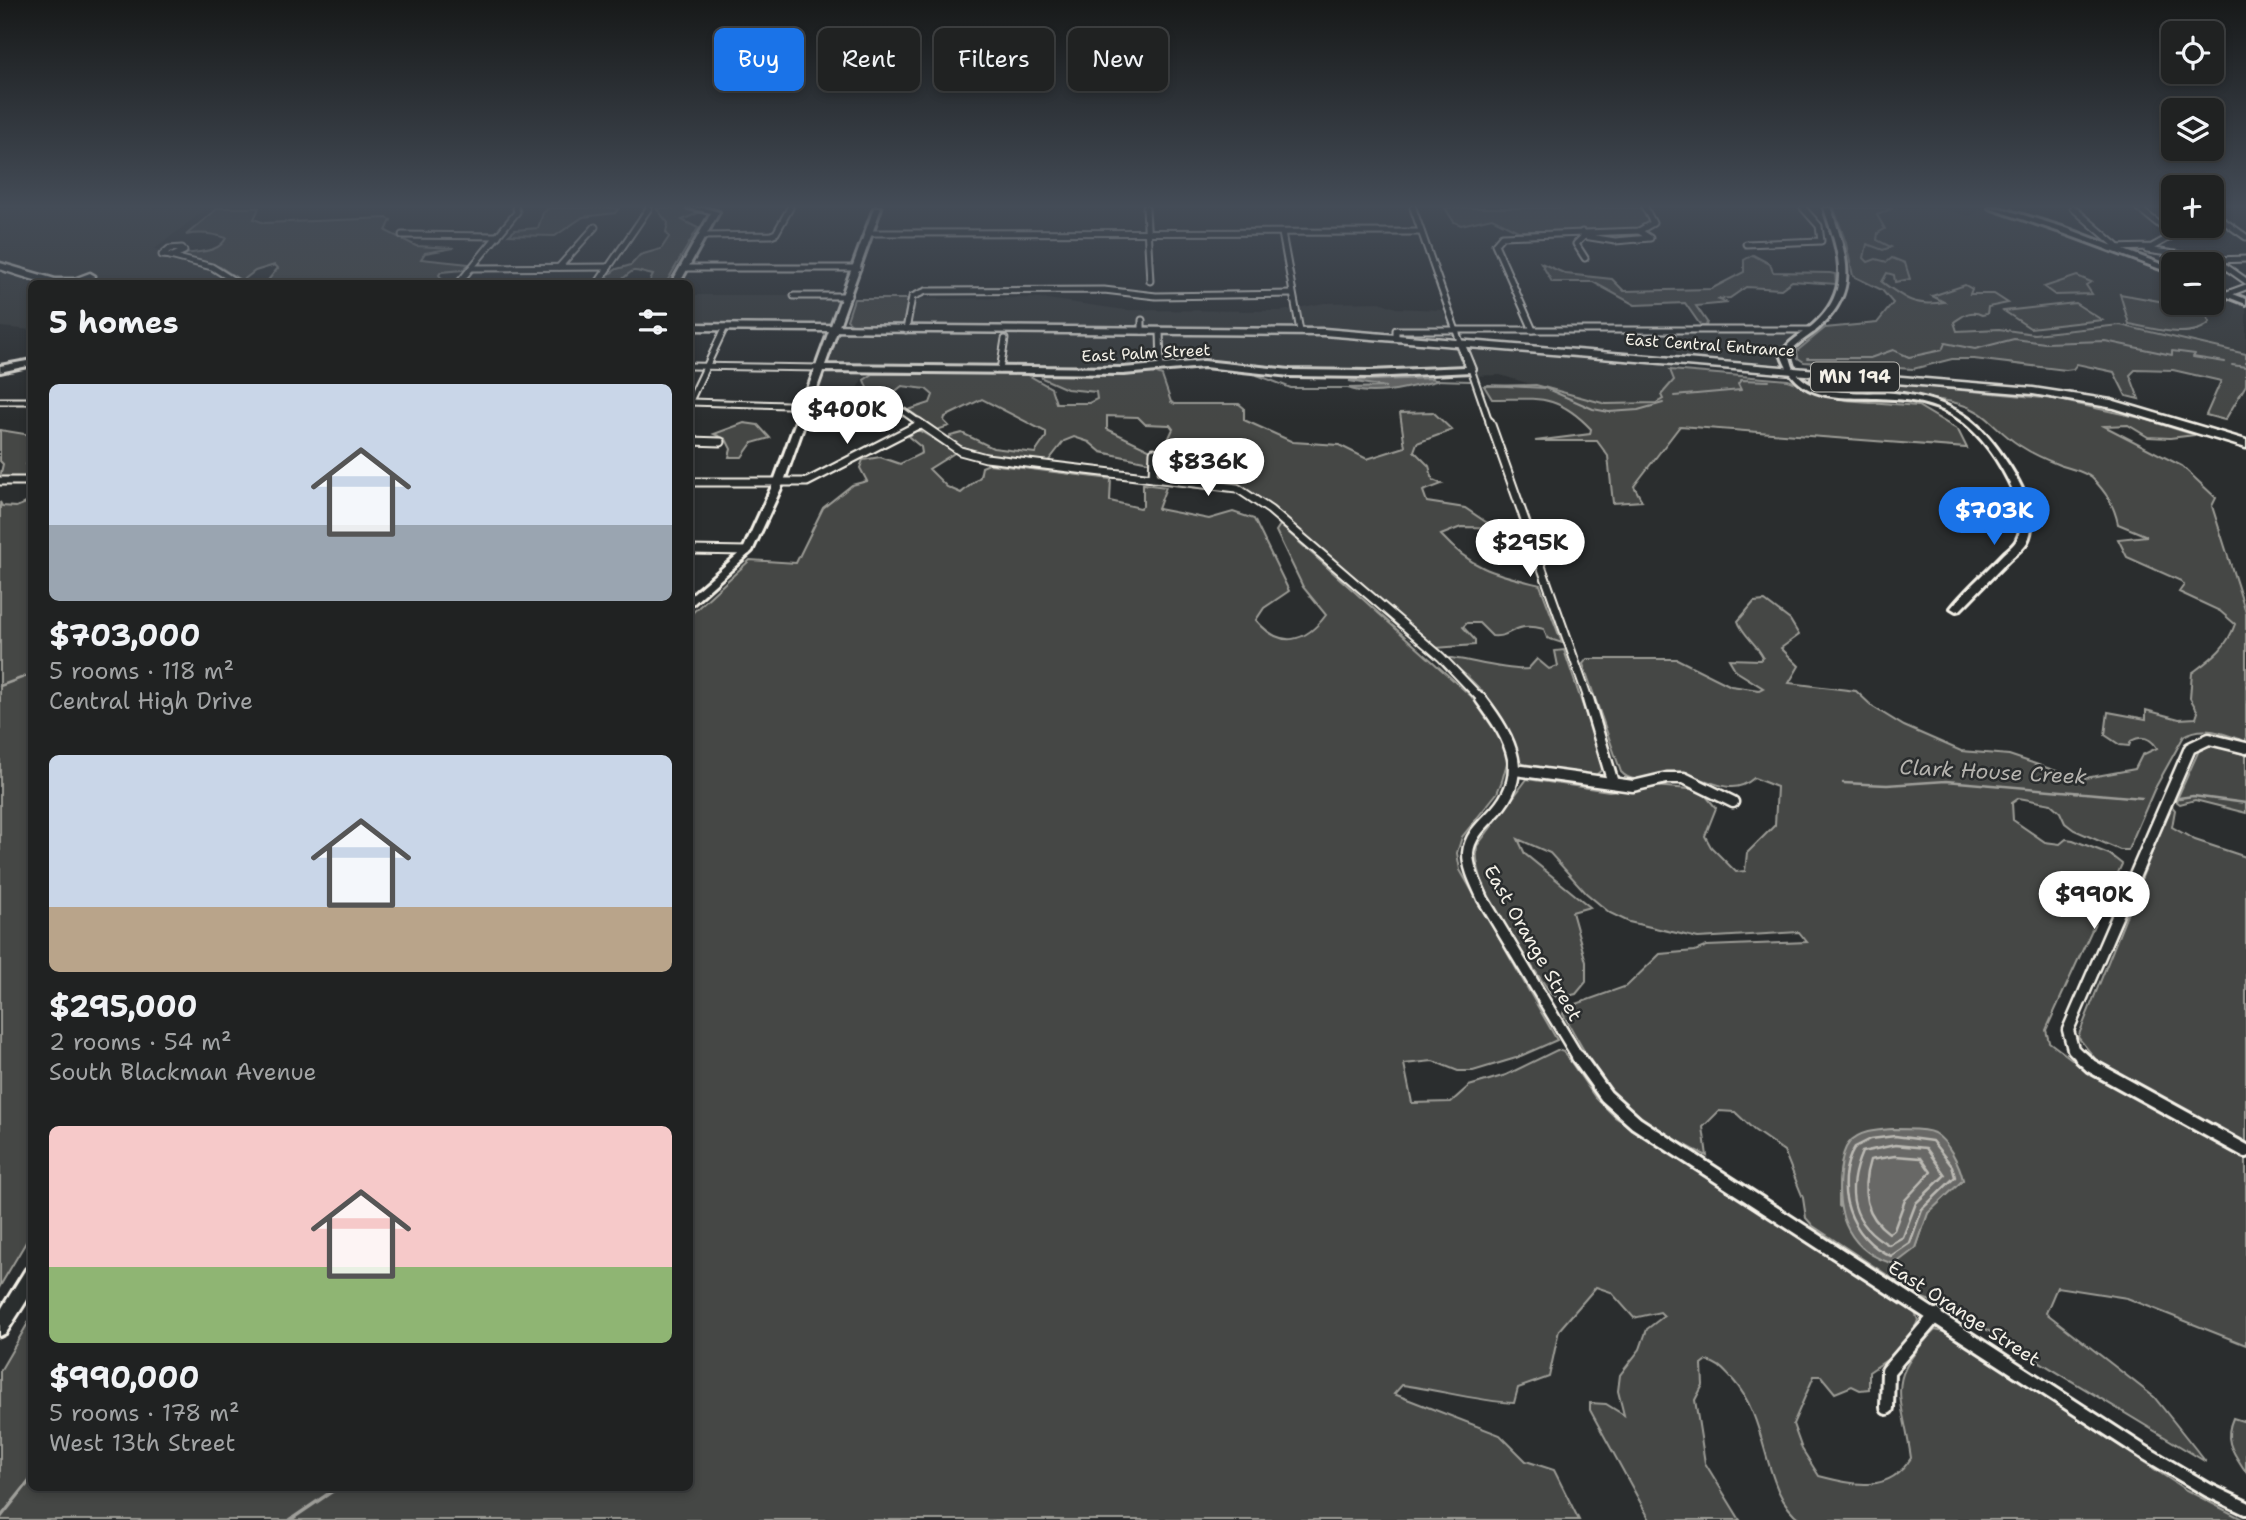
<!DOCTYPE html>
<html lang="en">
<head>
<meta charset="utf-8">
<style>
  :root { --surface:#202222; --page:#2d2f2f; --text:#f1f3f6; --muted:#a2a4a5; --line:#3d3f40; --accent:#1a73e8 }
  body { margin:0; font-family:"Shantell Sans",sans-serif; background:var(--page); color:var(--text); height:100vh; display:flex; flex-direction:column; font-size:26px; white-space:nowrap }
  * { box-sizing:border-box; margin:0 }
  p { font-size:23px; color:var(--muted) }
  .icon { flex:none; width:38px; height:38px; fill:none; stroke:currentColor; stroke-width:2; stroke-linecap:round; stroke-linejoin:round }
  .map { position:relative; flex:1; overflow:hidden }
  .panel { position:absolute; left:28px; top:280px; width:665px; height:1211px; display:flex; flex-direction:column; background:var(--surface); border-radius:10px; box-shadow:0 4px 10px #0003,0 0 0 2px var(--line) }
  .panel>* { flex:none }
  .hud { position:absolute; left:714px; top:28px; width:665px; height:63px; display:flex; gap:14px }
  .controls { position:absolute; left:2161px; top:21px; display:grid; gap:14px }
  .controls a { display:grid; place-items:center; width:63px; height:63px; border-radius:10px; background:var(--surface); box-shadow:0 4px 10px #0003,0 0 0 2px var(--line); font-size:35px }
  .price { position:absolute; translate:-50% -60px; padding:0 16px; border-radius:24px; background:#fff; color:#222; font-size:23px; line-height:46px; filter:drop-shadow(0 2px 4px #0008) }
  .price::after { content:''; position:absolute; left:50%; top:42px; width:21px; height:16px; margin-left:-10px; background:inherit; clip-path:polygon(0 0,100% 0,50% 100%) }
  .price.current { background:var(--accent); color:#fff }
  ul { padding:0; list-style:none }
  li { display:grid; align-content:center; gap:14px; height:371px; padding:0 21px }
  li span { display:grid; place-items:center; height:217px; border-radius:10px; color:#555 }
  li>.icon { margin-inline-start:auto }
  span .icon { width:126px; height:126px; fill:#fffc; stroke-width:1 }
  li b { font-size:30px }
  h2 { display:flex; justify-content:space-between; align-items:center; height:84px; padding:0 21px; font-size:30px }
  .pill { padding:0 24px; border-radius:10px; background:var(--surface); box-shadow:0 4px 10px #0003,0 0 0 2px var(--line); font-size:24px; line-height:63px }
  .pill.current { background:var(--accent); color:#fff }
  .map>svg:first-child { display:block }
  .built { fill:#373a3a }
  .green { fill:#444645; stroke:#9c9c96; stroke-width:2; fill-rule:evenodd }
  .water { fill:#676866; stroke:#9f9f9a; stroke-width:2 }
  .lines { fill:none; stroke-linecap:round; stroke-linejoin:round }
  .shore { stroke:#bcbab4; stroke-width:2.5 }
  .stream-far2 { stroke:#9f9f9a; stroke-width:2 }
  .stream-far1 { stroke:#9f9f9a; stroke-width:2.5 }
  .stream { stroke:#9f9f9a; stroke-width:3.5 }
  .street-far3-casing { stroke:#f4f1e8; stroke-width:9 }
  .street-far2-casing { stroke:#f4f1e8; stroke-width:11 }
  .street-far1-casing { stroke:#f4f1e8; stroke-width:15 }
  .street-casing { stroke:#f4f1e8; stroke-width:18 }
  .secondary-casing { stroke:#f4f1e8; stroke-width:6 }
  .highway-casing { stroke:#f4f1e8; stroke-width:5 }
  .street-far3 { stroke:#2a2d2e; stroke-width:5 }
  .street-far2 { stroke:#2a2d2e; stroke-width:7 }
  .street-far1 { stroke:#2a2d2e; stroke-width:10 }
  .street { stroke:#2a2d2e; stroke-width:12 }
  .secondary { fill:#2a2d2e; fill-rule:evenodd }
  .highway { fill:#2a2d2e; fill-rule:evenodd }
  .labels { text-anchor:middle; dominant-baseline:central; stroke-width:5; stroke-linejoin:round; paint-order:stroke }
  .far-street-label { font-size:16px; fill:#f4f1e8; stroke:#2a2d2e }
  .shield { fill:#2a2d2e; stroke:#b7b6b0; stroke-width:2 }
  .shield-label { font-size:18px; font-weight:bold; fill:#f4f1e8 }
  .street-label { font-size:19px; fill:#f4f1e8; stroke:#2a2d2e }
  .water-label { font-size:21px; font-style:italic; fill:#b5b3ae; stroke:#2a2d2e }
</style>
</head>
<body>
<div class="map">
<svg width="2246" height="1520" viewBox="0 0 2246 1520">
  <rect width="100%" height="100%" fill="#2a2d2e"/>
  <filter id="ink" filterUnits="userSpaceOnUse"><feTurbulence type="fractalNoise" baseFrequency=".0143" numOctaves="2"/><feDisplacementMap in="SourceGraphic" scale="14" xChannelSelector="R" yChannelSelector="G"/><feConvolveMatrix kernelMatrix="1 2 1 2 8 2 1 2 1" color-interpolation-filters="sRGB"/></filter>
  <g filter="url(#ink)">
    <g class="built">
      <path d="M0,208H207L155,249L222,264L248,283L32,284L31,330L0,327Z"/>
      <path d="M1835,208H1938L1969,216L1983,209L2065,233L2173,276L2174,303H2212V291L2246,306V354L2241,365L2166,366L1879,327L1894,306L1882,290L1853,276Z"/>
      <path d="M690,295H789L842,297L830,323H690Z"/>
      <path d="M1040,298L1126,310L1281,311L1324,303L1380,302L1396,308L1443,310L1454,338L1678,356L1664,332H1800L1786,344L1782,364L1706,358L1670,370L1674,378L1661,395L1666,408L1607,407L1500,375L1413,378L1261,373L1199,367L1146,373L866,372L849,403L814,400L843,323L902,325L908,299Z"/>
    </g>
    <g class="green">
      <path d="M218,208H259L254,219L264,223L387,218L391,220L386,231L416,246L454,248L425,253L421,259L469,264L463,270L441,272L439,275L443,280L265,284L278,268L275,265L255,271L242,281L220,267L182,258L185,254C199,251 219,253 226,238C211,233 200,232 186,235Z"/>
      <path d="M549,208H619L615,213L583,217L555,236L509,235L515,230L538,228L543,213Z"/>
      <path d="M656,208H685L698,213L682,220L698,228L666,283H649L653,275C629,270 637,267 619,282H609L608,275L617,269L631,265L640,255L661,249L669,237L666,232L668,223Z"/>
      <path d="M1445,208H1642L1650,222L1644,228L1626,231H1518L1492,218L1461,225L1454,222Z"/>
      <path d="M1834,208H1893L1877,215L1885,229L1878,233L1877,240L1891,247L1883,250L1867,244L1864,258L1868,262L1876,259L1887,262L1892,258L1905,263L1910,279L1895,282L1894,275L1887,273L1882,282C1905,299 1915,307 1944,302L1932,296L1965,285L1972,289L1970,294H1994L2008,303L1988,307L1987,314L1982,315C1970,309 1963,316 1954,322L1957,331L1999,329L2034,334L2120,325L2246,354V385L2225,420L2206,415L2221,381L2173,370L2136,369L2130,375L2139,399L2126,396L2114,372L2077,364L2073,369L2066,370L1974,359H1952L1913,369L1804,362L1798,358L1797,351L1825,328L1877,323L1893,303L1882,290L1853,276L1846,243Z"/>
      <path d="M1753,255L1770,264L1773,272L1830,273L1835,274L1836,284L1792,281L1781,289L1746,287L1730,298L1717,299L1728,303L1696,306L1707,322L1706,326H1701L1685,303L1635,305L1593,282H1552L1541,263L1566,274L1612,279L1624,291L1711,289L1744,272V260Z"/>
      <path d="M2077,276L2091,282L2086,285L2092,294L2055,295L2044,287Z"/>
      <path d="M2120,294L2203,309L2210,322C2193,341 2151,328 2129,324Z"/>
      <path d="M854,299H908L903,325L852,324L847,320Z"/>
      <path d="M2075,303L2102,320L2030,328L2004,311Z"/>
      <path d="M1670,370L1788,380L1845,400L1918,406L1958,430L1967,448L1680,426L1634,486L1642,501L1613,503L1608,456L1597,441H1535L1590,434L1591,429C1557,393 1538,399 1492,399L1484,386L1536,385L1606,404L1656,403L1663,399L1661,395L1674,380Z"/>
      <path d="M1152,372L1162,376L1171,402L1175,404H1239L1244,408V420L1293,442L1339,445L1367,459L1405,447L1400,413L1433,412L1452,430L1417,443L1414,451L1429,466L1433,480L1442,484L1423,491L1427,502L1465,508L1486,522L1522,528L1461,527L1441,535C1473,570 1496,574 1540,585L1562,643L1547,638L1544,629C1511,621 1514,638 1492,636L1479,623H1467L1463,627L1475,640V645L1435,648L1250,492L1221,482L1159,475L1158,447L1168,440L1173,429L1170,425L1145,424L1138,417L1107,416V429L1151,450L1149,462L1101,452L1089,442L1074,437L1064,441L1046,464C1012,462 979,455 948,441L950,436L962,433L993,448L1035,453L1046,437V432L982,399L945,417L944,421L949,426L937,430L908,410L930,403L933,395L926,389L902,386C886,398 875,411 853,400L869,393L864,380L873,374L1013,373L1028,375L1051,388L1056,403H1089L1097,399L1096,392L1067,389L1042,378L1041,374L1124,376Z"/>
      <path d="M1859,384L1908,385L2054,399L2141,418L2195,435L2170,438L2148,437L2128,425L2104,426L2182,466L2216,498L2212,506L2246,613V742C2226,734 2204,724 2184,736L2154,790L2128,850H2120L2074,830L2065,823L2060,812L2051,804L2019,798L2012,803L2013,820L2045,842L2060,844L2066,839L2073,840L2109,854L2122,864L2046,1030L2049,1042L2085,1069L2246,1155V1345L2127,1298L2057,1287L2046,1313L2154,1397L2206,1462L1949,1307L1922,1298L1813,1226L1806,1218L1803,1198L1784,1151L1754,1130L1735,1112L1719,1111L1703,1127L1707,1156C1676,1141 1640,1121 1616,1096C1595,1073 1579,1042 1563,1014L1565,1008L1627,986L1660,954L1695,951L1707,946L1807,942L1799,932L1698,938L1629,922L1610,913L1586,893L1550,853L1518,839L1525,854L1590,907L1572,912L1586,962V982L1576,994L1559,998L1551,994C1527,957 1471,890 1477,846L1527,779L1609,791L1654,786L1701,790L1716,808L1705,836L1711,847L1736,872L1745,871L1747,853L1775,825L1777,787L1754,778C1729,800 1706,775 1677,773C1658,771 1636,789 1621,772L1583,664L1587,659H1677L1731,686L1759,690L1763,688L1736,671L1729,659L1760,660L1763,657C1756,643 1742,634 1738,621L1754,602L1765,601L1790,620L1799,635L1781,648L1799,666L1789,683L1856,691L1873,707L1904,726L1961,751L2009,755L2080,779L2135,769L2142,755L2157,748C2150,737 2142,735 2131,741L2129,746L2120,745L2105,735L2108,712L2146,719V710L2179,719L2196,718L2198,712L2190,698L2192,673C2212,658 2227,648 2235,624L2220,611L2179,592L2184,585L2181,581L2127,557L2118,539L2147,536L2118,524C2114,505 2106,492 2092,478C2082,470 2069,469 2057,464C2044,459 2031,453 2019,445C1991,427 1990,411 1952,402C1931,397 1872,396 1859,384ZM1894,1129L1926,1131L1963,1180L1928,1213L1916,1248L1901,1257L1839,1206C1839,1157 1839,1134 1894,1129Z"/>
      <path d="M744,423L758,425L770,438L752,443L742,457H729L731,449L726,439L714,434Z"/>
      <path d="M0,430L31,435V458L26,465L31,478L0,477L3,464L0,461Z"/>
      <path d="M914,431H920L956,452L929,469L947,487L961,493L980,477L982,467L989,464L1111,479L1110,501L1140,508L1143,506V484L1166,487L1158,509L1209,519L1233,512L1254,519L1289,591L1264,608L1256,620C1281,650 1306,642 1326,615L1303,587L1276,531L1280,525L1471,696L1502,741L1508,759L1502,781L1497,793L1462,837L1457,853L1460,870L1557,1040L1516,1058L1473,1071H1458L1433,1061L1404,1064L1412,1103L1451,1102L1469,1086L1506,1075L1557,1050L1564,1052L1595,1097L1615,1117L1915,1313L1918,1320L1916,1325L1894,1355L1869,1372V1389L1860,1390L1852,1386L1835,1393L1821,1376H1814L1793,1424L1802,1449L1819,1476C1854,1485 1889,1494 1911,1458C1902,1393 1883,1382 1935,1330L1949,1333L2186,1490L2244,1520H1801C1762,1493 1770,1421 1733,1380C1724,1371 1720,1364 1707,1361L1702,1365L1703,1385L1695,1400L1705,1463L1740,1520H1650L1590,1410V1403L1606,1404L1624,1415L1618,1391L1620,1375L1640,1349L1647,1329L1664,1316L1660,1312L1634,1318L1611,1292L1596,1287L1559,1330L1549,1377L1518,1388L1514,1403C1477,1401 1439,1390 1402,1385L1394,1394L1500,1435L1526,1461L1554,1470L1579,1520H0V1371L31,1318L32,1488H690V615L750,560L796,563L823,508L852,485L867,481L860,468L863,460L880,457L900,464L922,453L921,447L909,437Z"/>
      <path d="M31,501L32,1232L0,1286V502L2,506L16,507Z"/>
      <path d="M1564,650L1604,768L1595,776L1523,764C1512,754 1511,732 1503,719C1489,696 1466,674 1445,658C1454,655 1505,672 1528,669L1537,659L1549,669L1558,666L1555,651Z"/>
      <path d="M2213,745L2246,755V813L2195,800L2180,804L2176,801L2200,748Z"/>
      <path d="M2171,805L2175,810L2172,827L2195,840L2246,857V1143L2097,1061L2078,1037Z"/>
      <path d="M2233,1418L2246,1422V1472C2233,1452 2223,1441 2233,1418Z"/>
    </g>
    <g class="water">
      <path d="M1432,378L1436,381C1411,387 1373,398 1348,388L1386,387L1349,381Z"/>
      <path d="M1894,1129C1906,1130 1924,1128 1934,1133C1948,1141 1960,1165 1963,1180L1928,1213L1916,1248L1895,1264C1850,1253 1835,1216 1840,1173C1842,1163 1842,1151 1849,1143C1859,1130 1880,1130 1894,1129Z"/>
    </g>
    <g class="lines">
      <g class="shore">
        <path d="M1895,1136L1932,1141L1952,1166L1955,1177L1922,1209L1910,1243L1891,1256C1851,1240 1831,1186 1855,1147L1871,1139Z"/>
        <path d="M1895,1145L1926,1148L1945,1175L1916,1203L1903,1237L1889,1245C1851,1224 1845,1191 1862,1152Z"/>
        <path d="M1895,1156L1921,1158L1931,1172L1905,1200L1894,1230L1889,1233C1864,1215 1861,1189 1870,1160Z"/>
      </g>
      <g class="stream-far2">
        <path d="M2009,208L2013,209"/>
        <path d="M1943,348L1945,343L1975,349L2014,339L2045,343L2105,341L2172,355V351L2195,354L2193,357L2225,362"/>
        <path d="M1807,358H1870L1893,350L1909,357L1942,350"/>
        <path d="M2232,365L2246,367"/>
        <path d="M1257,375L1291,388H1349"/>
        <path d="M1435,380L1470,381"/>
        <path d="M1488,385L1545,388L1593,409L1609,412L1638,410L1663,403"/>
        <path d="M1674,396L1741,390L1738,384L1741,380L1769,381"/>
      </g>
      <g class="stream-far1">
        <path d="M0,686L32,674"/>
        <path d="M1843,783L1887,785L1946,781L2142,798"/>
        <path d="M2179,798L2193,796L2246,803"/>
      </g>
      <g class="stream">
        <path d="M0,1518L32,1478"/>
        <path d="M290,1520L337,1488"/>
      </g>
      <g class="street-far3-casing">
        <g id="street-far3">
          <path d="M1146,208L1150,281"/>
          <path d="M1413,208L1460,342"/>
          <path d="M2073,208L2117,246"/>
          <path d="M2212,213L2246,237"/>
          <path d="M1582,232L1584,236L1576,244L1585,258"/>
          <path d="M870,233L1421,232"/>
          <path d="M1282,233L1300,331"/>
          <path d="M402,235L498,236"/>
          <path d="M703,236L771,235L776,233L790,208"/>
          <path d="M1584,236L1615,241L1650,238L1639,231"/>
          <path d="M1746,244L1821,241L1819,226L1803,208"/>
          <path d="M182,248L184,251L173,256L162,255L169,249Z"/>
          <path d="M2110,248L2152,247L2170,237V233L2138,208"/>
          <path d="M2147,250L2216,260L2246,259"/>
          <path d="M170,256L212,267L239,284"/>
          <path d="M2216,260L2246,281"/>
          <path d="M559,267L595,227"/>
          <path d="M472,268L609,267"/>
          <path d="M684,268H858"/>
          <path d="M458,284L517,212L516,208"/>
          <path d="M597,284L649,208"/>
          <path d="M2227,294L2246,287"/>
          <path d="M794,296H848"/>
          <path d="M1142,320V331"/>
          <path d="M906,330L912,297L926,291L1104,290L1156,296L1292,294"/>
          <path d="M1533,330L1495,244L1502,236L1639,231L1653,223L1645,208"/>
          <path d="M1160,331L1161,367"/>
          <path d="M1396,337V330H1813"/>
          <path d="M690,366L822,368"/>
          <path d="M1471,369L1490,424"/>
          <path d="M1000,370L1005,339"/>
          <path d="M0,401H32"/>
          <path d="M690,401L725,327"/>
          <path d="M690,402L887,408L904,412L921,424"/>
        </g>
      </g>
      <g class="street-far2-casing">
        <g id="street-far2">
          <path d="M918,422L960,451L986,458L1237,488L1270,510L1441,657L1483,701"/>
          <path d="M1490,422L1589,701"/>
          <path d="M690,441L721,442"/>
          <path d="M1153,478L1154,452"/>
          <path d="M0,481H32"/>
          <path d="M690,482H807L920,424"/>
          <path d="M690,550L747,551"/>
        </g>
      </g>
      <g class="street-far1-casing">
        <g id="street-far1">
          <path d="M1481,699C1512,740 1532,776 1490,817C1480,827 1469,838 1468,853C1468,869 1477,885 1483,899L1579,1059"/>
          <path d="M1588,699L1613,783"/>
          <path d="M1515,770L1633,786L1667,778H1684L1733,802"/>
          <path d="M2083,1059L2073,1049L2068,1030L2190,748L2209,739L2246,748"/>
        </g>
      </g>
      <g class="street-casing">
        <g id="street">
          <path d="M1578,1057L1606,1096L1636,1123L2142,1451L2208,1490L2246,1508"/>
          <path d="M2081,1057L2091,1066L2246,1151"/>
          <path d="M1887,1408L1888,1371L1936,1315"/>
        </g>
      </g>
      <g class="secondary-casing">
        <g id="secondary">
          <path d="M688,208H705L719,212L679,284H671L711,213Z"/>
          <path d="M874,208H881L825,365L1123,368L1204,361L1290,370L1370,371L1466,367L1456,342L1460,340L1464,342L1475,369L1471,372L1370,377L1290,376L1204,367L1123,374L823,371L783,484L752,551L694,603L690,604V596L743,550L773,484Z"/>
          <path d="M1824,208H1831C1845,254 1861,287 1822,325C1812,336 1797,341 1789,354C1791,359 1792,365 1794,369C1811,399 1865,391 1894,393C1914,395 1937,400 1955,410C1979,422 1995,444 2010,467C2022,486 2039,519 2027,542C2023,549 2014,555 2008,561C1992,577 1976,594 1960,610L1956,611L1951,608C1966,589 1986,572 2003,554C2007,550 2015,545 2017,539C2026,522 2017,497 2009,482C1996,456 1977,429 1951,414C1934,405 1914,400 1894,399C1848,395 1799,408 1781,354C1789,340 1802,335 1813,325C1854,289 1838,252 1824,208Z"/>
          <path d="M1989,208H2000L2066,228L2174,269V274L2060,232Z"/>
          <path d="M2212,286L2246,299V304L2212,291Z"/>
          <path d="M32,360V365L0,372V366Z"/>
          <path d="M32,1267V1292L6,1333L0,1336V1311L26,1269Z"/>
        </g>
      </g>
      <g class="highway-casing">
        <g id="highway">
          <path d="M0,263L55,279H74L90,273L95,276C68,295 28,278 0,269Z"/>
          <path d="M690,324L1324,329L2033,388L2111,400L2246,440V448L2114,408L2033,394L1833,378L1824,381L1832,392L1826,395L1822,394L1811,380L1817,376L1324,335L690,330Z"/>
        </g>
      </g>
      <use href="#street-far3" class="street-far3"/>
      <use href="#street-far2" class="street-far2"/>
      <use href="#street-far1" class="street-far1"/>
      <use href="#street" class="street"/>
      <use href="#secondary" class="secondary"/>
      <use href="#highway" class="highway"/>
    </g>
  </g>
  <linearGradient id="sky" x2="0" y2="1"><stop stop-color="#171919"/><stop offset="0.49" stop-color="#444c57"/><stop offset="1" stop-color="#444c57" stop-opacity="0"/></linearGradient>
  <rect width="2246" height="421" fill="url(#sky)"/>
  <g class="labels">
    <g class="far-street-label">
      <text transform="translate(1710 345) rotate(4)">East Central Entrance</text>
      <text transform="translate(1146 353) rotate(-3)">East Palm Street</text>
    </g>
    <rect class="shield" x="1811" y="362.5" width="88" height="29" rx="5"/>
    <g class="shield-label">
      <text x="1855" y="377">MN 194</text>
    </g>
    <g class="street-label">
      <text transform="translate(1533 943) rotate(60)">East Orange Street</text>
      <text transform="translate(1964 1313) rotate(33)">East Orange Street</text>
    </g>
    <g class="water-label">
      <text transform="translate(1993 772) rotate(3)">Clark House Creek</text>
    </g>
  </g>
</svg>
<div class="controls">
<a><svg class="icon" aria-label="locate" viewBox="0 0 24 24"><circle cx="12" cy="12" r="6"/><path d="M12 2v4M12 18v4M2 12h4M18 12h4"/></svg></a>
<a><svg class="icon" aria-label="layers" viewBox="0 0 24 24"><path d="M12 4l9 5-9 5-9-5zM3 14l9 5 9-5"/></svg></a>
<a>+</a>
<a>−</a>
</div>
<b class="price" style="left:847px;top:446px">$400K</b>
<b class="price" style="left:1208px;top:498px">$836K</b>
<b class="price current" style="left:1994px;top:547px">$703K</b>
<b class="price" style="left:1530px;top:579px">$295K</b>
<b class="price" style="left:2094px;top:931px">$990K</b>
<div class="hud">
<a class="pill current">Buy</a>
<a class="pill">Rent</a>
<a class="pill">Filters</a>
<a class="pill">New</a>
</div>
<section class="panel">
<h2>5 homes<svg class="icon" aria-label="filters" viewBox="0 0 24 24"><path d="M4 7h16M4 17h16"/><circle cx="9" cy="7" r="2"/><circle cx="15" cy="17" r="2"/></svg></h2>
<ul>
<li><span style="background:linear-gradient(#c9d6e8 65%,#9aa5b1 0)"><svg class="icon" aria-label="home" viewBox="0 0 24 24"><path d="M3 11l9-7 9 7M6 9v11h12V9"/></svg></span><div><b>$703,000</b><p>5 rooms · 118 m²</p><p>Central High Drive</p></div></li>
<li><span style="background:linear-gradient(#c9d6e8 70%,#b9a48a 0)"><svg class="icon" aria-label="home" viewBox="0 0 24 24"><path d="M3 11l9-7 9 7M6 9v11h12V9"/></svg></span><div><b>$295,000</b><p>2 rooms · 54 m²</p><p>South Blackman Avenue</p></div></li>
<li><span style="background:linear-gradient(#f6c9c9 65%,#8fb573 0)"><svg class="icon" aria-label="home" viewBox="0 0 24 24"><path d="M3 11l9-7 9 7M6 9v11h12V9"/></svg></span><div><b>$990,000</b><p>5 rooms · 178 m²</p><p>West 13th Street</p></div></li>
</ul>
</section>
</div>
</body>
</html>
